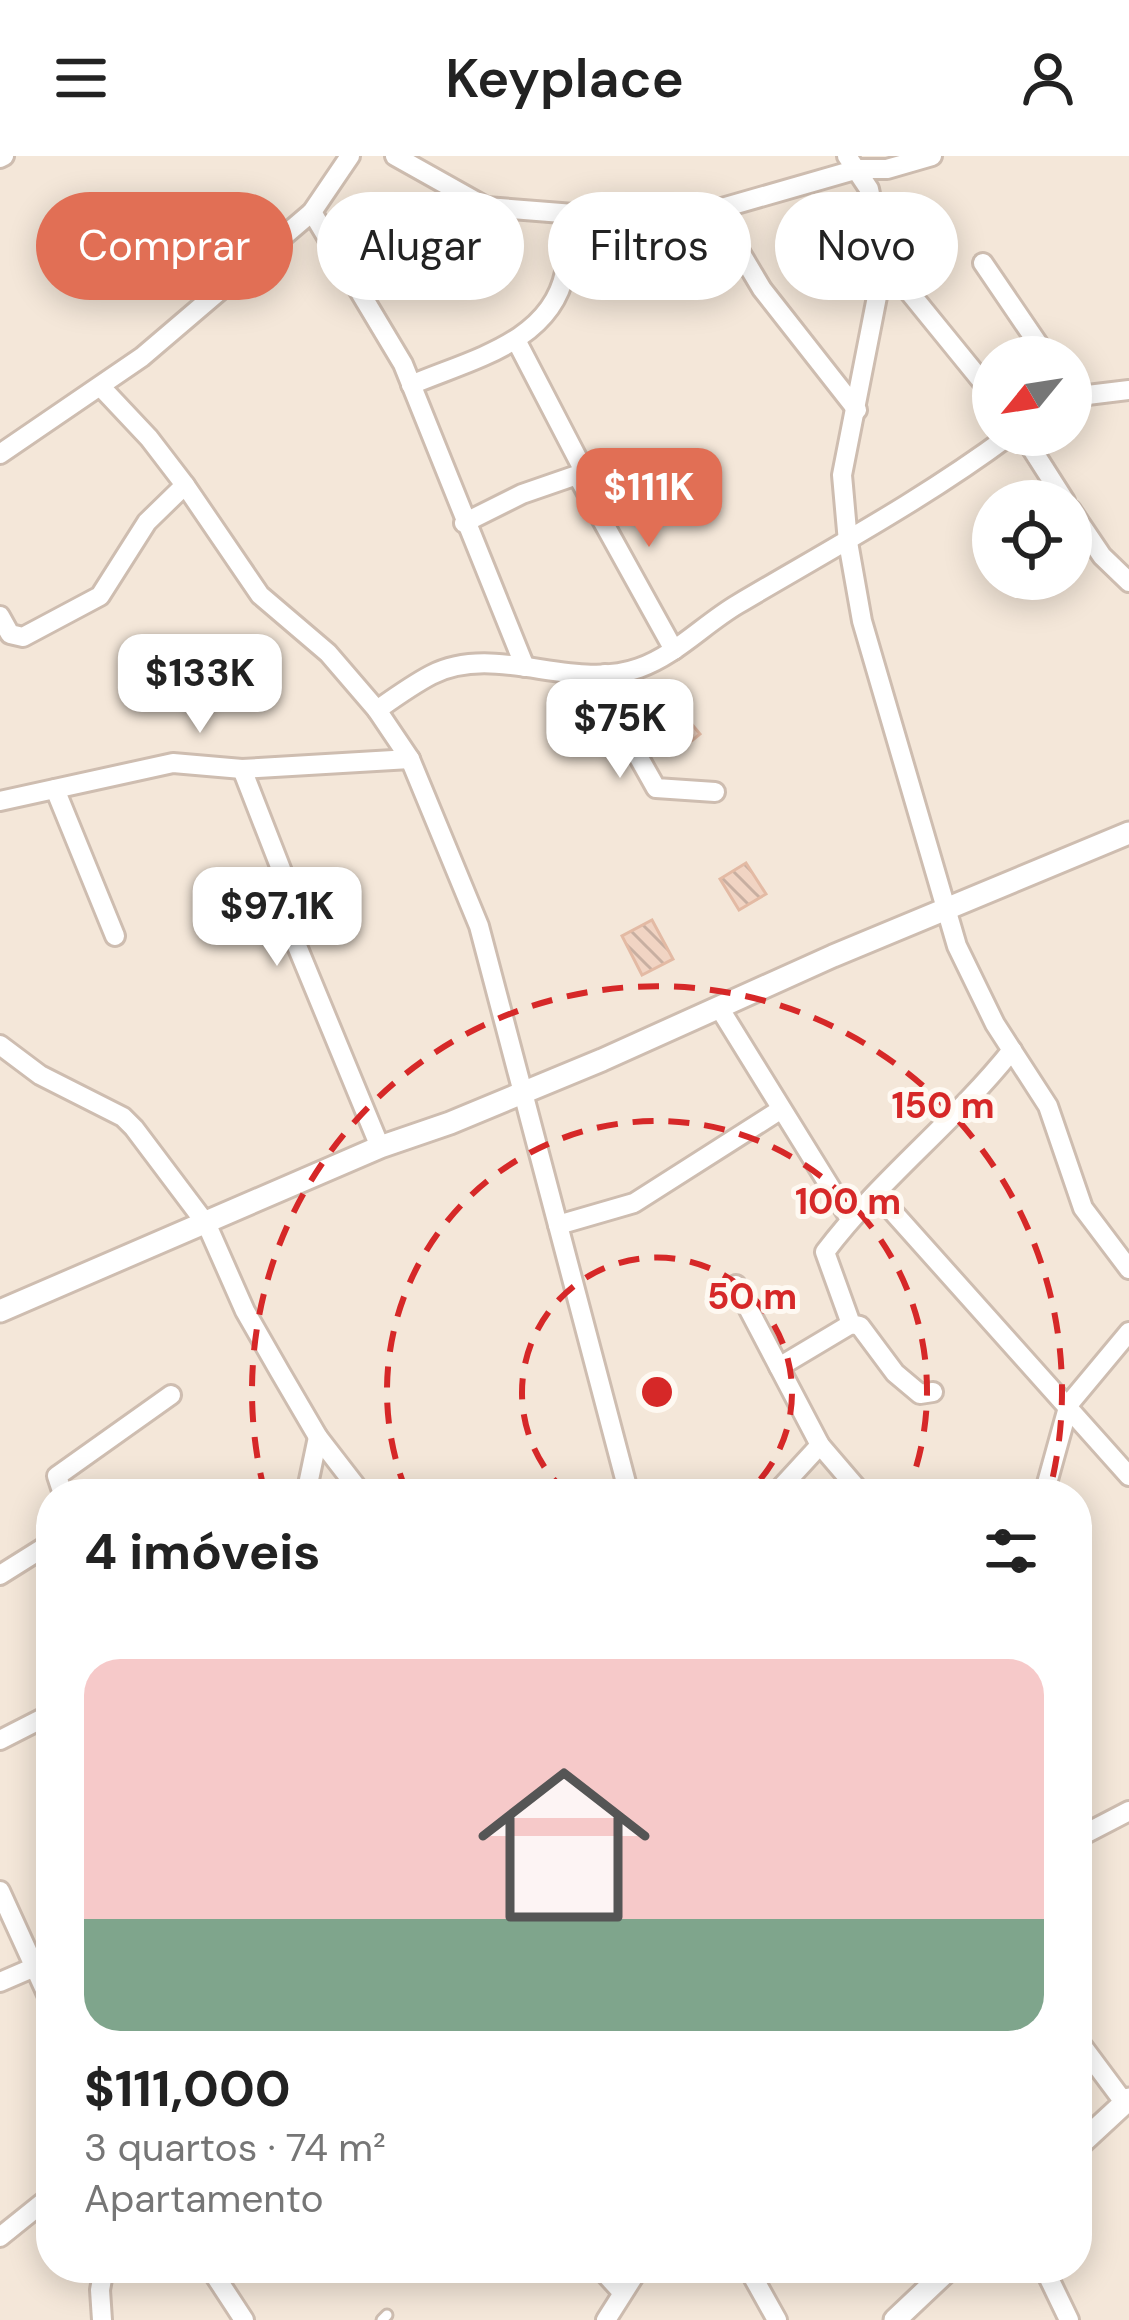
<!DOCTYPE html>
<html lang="pt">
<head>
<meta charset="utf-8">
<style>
  :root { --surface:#fff; --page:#f2f2f2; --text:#222; --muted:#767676; --line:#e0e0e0; --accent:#e16f55 }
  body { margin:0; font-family:"DM Sans",sans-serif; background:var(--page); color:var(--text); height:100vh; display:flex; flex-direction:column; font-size:45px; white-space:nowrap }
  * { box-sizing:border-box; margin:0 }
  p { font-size:39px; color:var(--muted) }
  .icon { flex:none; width:66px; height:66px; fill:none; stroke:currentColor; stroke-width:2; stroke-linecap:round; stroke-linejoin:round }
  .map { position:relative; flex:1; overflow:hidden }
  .side { position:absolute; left:36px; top:1323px; width:1056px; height:804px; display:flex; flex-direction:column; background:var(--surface); border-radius:48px; box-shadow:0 6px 30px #0003 }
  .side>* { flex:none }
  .hud { position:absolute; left:36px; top:36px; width:1059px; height:108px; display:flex; gap:24px }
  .needle { width:78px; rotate:240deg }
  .fabs { position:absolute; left:972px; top:180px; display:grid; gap:24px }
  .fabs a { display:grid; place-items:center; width:120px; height:120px; border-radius:50%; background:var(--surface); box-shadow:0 6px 30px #0003; font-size:60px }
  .price { position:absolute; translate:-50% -102px; padding:0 27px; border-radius:24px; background:#fff; color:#222; font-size:39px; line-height:78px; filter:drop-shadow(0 3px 6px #0008) }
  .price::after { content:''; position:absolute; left:50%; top:72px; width:36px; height:27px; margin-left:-18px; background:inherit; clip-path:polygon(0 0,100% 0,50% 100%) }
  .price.selected { background:var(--accent); color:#fff }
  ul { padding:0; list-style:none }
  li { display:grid; align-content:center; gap:24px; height:636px; padding:0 48px }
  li+li { border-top:3px solid var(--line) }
  li span { display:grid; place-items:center; height:372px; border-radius:36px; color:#555 }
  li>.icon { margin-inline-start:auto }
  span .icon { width:216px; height:216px; fill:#fffc; stroke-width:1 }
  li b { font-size:51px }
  h2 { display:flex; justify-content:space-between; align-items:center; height:144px; padding:0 48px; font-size:51px }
  .tag { padding:0 42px; border-radius:54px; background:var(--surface); box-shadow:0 6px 30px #0003; font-size:42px; line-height:108px }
  .tag.selected { background:var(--accent); color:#fff }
  header { display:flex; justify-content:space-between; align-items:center; height:156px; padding:0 48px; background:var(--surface); font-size:54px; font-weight:600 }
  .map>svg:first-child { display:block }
  .residential { fill:#f4e7d9; fill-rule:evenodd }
  .building { fill:url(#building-back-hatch); stroke:#e3baa4; stroke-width:3 }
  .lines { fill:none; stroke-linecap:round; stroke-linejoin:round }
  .service-casing { stroke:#cebdb0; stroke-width:15 }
  .minor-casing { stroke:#cebdb0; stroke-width:24 }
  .tertiary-casing { stroke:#cebdb0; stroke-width:27 }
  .service { stroke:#fff; stroke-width:9 }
  .minor { stroke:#fff; stroke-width:18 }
  .tertiary { stroke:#fff; stroke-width:21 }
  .ring { fill:none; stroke:#d62828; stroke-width:6; stroke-dasharray:21 15 }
  .centre { fill:#d62828; stroke:#fef9f2; stroke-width:6 }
  .ring-label { font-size:36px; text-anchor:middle; font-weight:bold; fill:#d62828; stroke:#fef9f2; stroke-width:10; stroke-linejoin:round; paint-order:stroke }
</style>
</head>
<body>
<header><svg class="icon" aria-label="menu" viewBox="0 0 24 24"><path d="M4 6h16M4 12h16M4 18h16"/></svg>Keyplace<svg class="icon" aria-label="person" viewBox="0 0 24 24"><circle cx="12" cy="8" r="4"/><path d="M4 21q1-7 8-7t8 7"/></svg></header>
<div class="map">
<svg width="1129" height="2164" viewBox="0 0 1129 2164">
  <defs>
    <pattern id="building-back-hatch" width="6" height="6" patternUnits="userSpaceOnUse" patternTransform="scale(3)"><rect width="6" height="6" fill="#f1d4c3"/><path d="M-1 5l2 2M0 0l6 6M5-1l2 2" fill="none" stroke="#c8afa1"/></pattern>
  </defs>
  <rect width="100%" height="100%" fill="#fcf5eb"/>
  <path class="residential" d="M0,0H1129V2164H0ZM993,201H1071V279H993ZM993,345H1071V423H993ZM51,1338H1077V2112H51Z"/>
  <g class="building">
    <path d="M674,547L700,578L683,592L658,561Z"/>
    <path d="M746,707L766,738L739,754L720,723Z"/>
    <path d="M652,764L673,803L642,819L622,780Z"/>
  </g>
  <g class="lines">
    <g class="service-casing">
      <path id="service" d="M382,2164L387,2159"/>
    </g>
    <g class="minor-casing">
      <g id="minor">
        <path d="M395,0L486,51L650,64L715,54L858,13H887L932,0"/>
        <path d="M847,0L869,33L884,105L842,319L848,386L862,465L957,790L995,868L1048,950L1083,1052L1129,1113"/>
        <path d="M0,2L4,0"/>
        <path d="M715,54L762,133L857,254"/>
        <path d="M312,56L403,208L525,511"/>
        <path d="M884,105L993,239"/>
        <path d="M983,107L1047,201"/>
        <path d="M411,229C469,204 551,187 565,116C568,97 568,77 569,59"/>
        <path d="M101,231L149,282L185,329L260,439L328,497L377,554L410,603L479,770L629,1338"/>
        <path d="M1071,241L1129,234"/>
        <path d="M1023,279L1065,345"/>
        <path d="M0,298L142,201L312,56L350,0"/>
        <path d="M577,319L674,494"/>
        <path d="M1071,354L1102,400L1129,426"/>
        <path d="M464,367L522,338L577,319L583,313L516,184"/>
        <path d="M0,460L10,478L23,481L100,440L147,366L185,329"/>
        <path d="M605,518L629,584L656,632L715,636"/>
        <path d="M377,554C394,542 412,529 431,519C495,486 573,536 639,512C676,499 704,468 738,448C831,393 924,343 1010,279"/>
        <path d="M242,613L290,736V773L380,991"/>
        <path d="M55,633L115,780"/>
        <path d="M0,645L173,607L242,613L410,603"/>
        <path d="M720,853L850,1063"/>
        <path d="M0,889L40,919L123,961L134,972L207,1069L245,1155L280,1216L318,1281L362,1338"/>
        <path d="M877,1038L1129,1320"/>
        <path d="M558,1069L634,1047L780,954"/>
        <path d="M736,1129L820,1289L862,1338"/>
        <path d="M779,1211L851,1168"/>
        <path d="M933,1236L920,1238L895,1217L860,1170L851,1168L825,1096C880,1023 955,966 1012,894"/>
        <path d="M63,1338L57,1320L171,1239"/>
        <path d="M306,1338L318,1281"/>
        <path d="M775,1338L820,1289"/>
        <path d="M1044,1338L1069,1248L1129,1176"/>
        <path d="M0,1419L51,1387"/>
        <path d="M0,1584L51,1558"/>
        <path d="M1077,1682L1129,1655"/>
        <path d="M0,1735L51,1847"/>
        <path d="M0,1826L51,1804"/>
        <path d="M1077,1883L1124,1946"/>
        <path d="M0,2081L51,2040"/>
        <path d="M210,2112L244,2164"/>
        <path d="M600,2112L621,2135"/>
        <path d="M748,2112L777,2164"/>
        <path d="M1044,2112L1069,2164"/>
        <path d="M102,2164L100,2134L104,2112"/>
        <path d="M606,2164L639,2112"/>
      </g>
    </g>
    <g class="tertiary-casing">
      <g id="tertiary">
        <path d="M0,1155L380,991L450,967L602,904L833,800L1129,677"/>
        <path d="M1077,1991L1129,1943"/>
        <path d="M895,2164L950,2112"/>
      </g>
    </g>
    <use href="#service" class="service"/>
    <use href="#minor" class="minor"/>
    <use href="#tertiary" class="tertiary"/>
  </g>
  <g class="ring">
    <path d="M568 1338A135 135 0 1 1 746 1338"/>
    <path d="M407 1337A270 270 0 1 1 907 1337"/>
    <path d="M265 1337A405 405 0 1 1 1049 1337"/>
  </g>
  <circle cx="657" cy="1236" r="18" class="centre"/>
  <g class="ring-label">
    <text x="943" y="962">150 m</text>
    <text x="848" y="1058">100 m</text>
    <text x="752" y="1153">50 m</text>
  </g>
</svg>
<div class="fabs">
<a><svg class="needle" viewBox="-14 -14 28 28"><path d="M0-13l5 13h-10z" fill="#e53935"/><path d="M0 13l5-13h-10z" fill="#767676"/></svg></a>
<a><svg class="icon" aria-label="locate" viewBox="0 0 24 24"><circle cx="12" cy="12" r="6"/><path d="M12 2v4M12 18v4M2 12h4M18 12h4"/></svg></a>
</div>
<b class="price selected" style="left:649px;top:394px">$111K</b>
<b class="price" style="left:200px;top:580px">$133K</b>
<b class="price" style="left:620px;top:625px">$75K</b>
<b class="price" style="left:277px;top:813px">$97.1K</b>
<div class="hud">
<a class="tag selected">Comprar</a>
<a class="tag">Alugar</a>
<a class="tag">Filtros</a>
<a class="tag">Novo</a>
</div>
<section class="side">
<h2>4 imóveis<svg class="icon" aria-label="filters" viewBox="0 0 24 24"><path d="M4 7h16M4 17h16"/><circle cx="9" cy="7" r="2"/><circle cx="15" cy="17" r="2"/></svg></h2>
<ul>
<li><span style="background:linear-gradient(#f6c9c9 70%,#7fa58c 0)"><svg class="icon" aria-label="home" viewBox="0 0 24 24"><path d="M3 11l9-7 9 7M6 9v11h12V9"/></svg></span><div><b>$111,000</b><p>3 quartos · 74 m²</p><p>Apartamento</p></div></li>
</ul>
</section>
</div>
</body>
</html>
